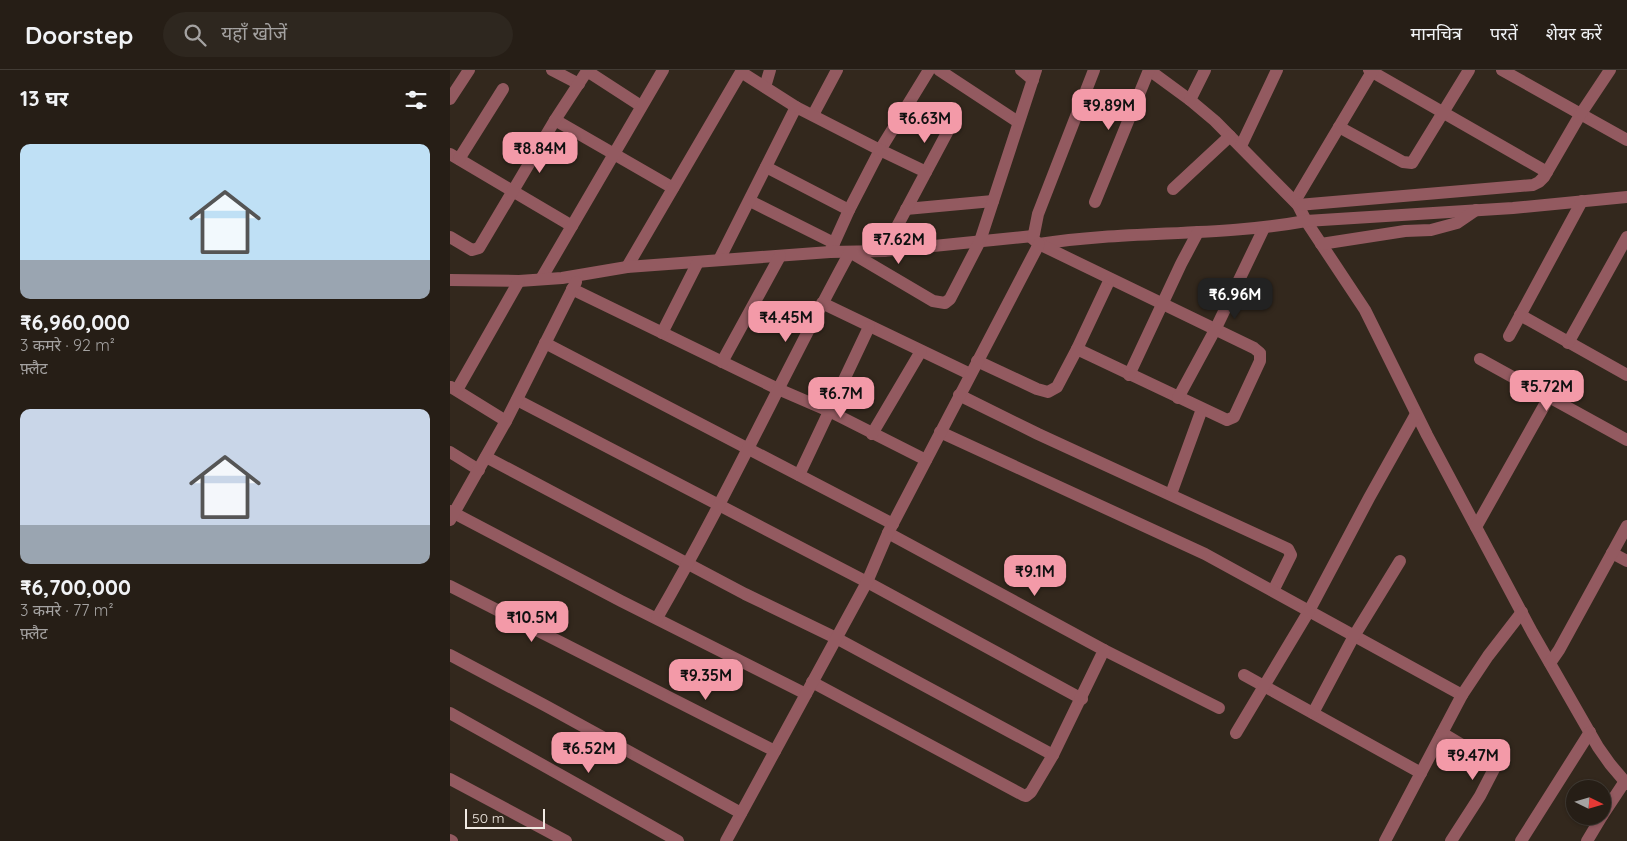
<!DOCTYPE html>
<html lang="hi">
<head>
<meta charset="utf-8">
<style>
  :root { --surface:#261e16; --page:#2e271f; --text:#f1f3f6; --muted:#a4a2a1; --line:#423c35; --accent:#f39aa8 }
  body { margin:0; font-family:Quicksand,"Noto Sans Devanagari",sans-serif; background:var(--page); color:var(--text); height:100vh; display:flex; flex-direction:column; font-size:19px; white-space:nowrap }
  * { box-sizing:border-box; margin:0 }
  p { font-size:16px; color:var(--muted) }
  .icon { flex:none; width:28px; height:28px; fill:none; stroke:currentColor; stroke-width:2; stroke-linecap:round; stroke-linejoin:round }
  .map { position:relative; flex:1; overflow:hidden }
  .drawer { display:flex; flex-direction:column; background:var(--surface); width:450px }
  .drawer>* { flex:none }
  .needle { width:32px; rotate:95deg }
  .controls { position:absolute; left:1116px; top:710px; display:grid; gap:10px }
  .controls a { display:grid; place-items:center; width:45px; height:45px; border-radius:50%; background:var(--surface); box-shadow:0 1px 4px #0004,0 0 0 1px var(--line); font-size:25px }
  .scale { position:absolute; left:15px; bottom:12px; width:80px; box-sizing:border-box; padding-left:5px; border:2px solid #f1eae3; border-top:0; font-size:14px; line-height:18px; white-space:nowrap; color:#f1eae3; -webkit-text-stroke:4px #33281d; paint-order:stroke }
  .price { position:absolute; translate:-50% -42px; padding:0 11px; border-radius:10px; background:var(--accent); color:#111; font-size:16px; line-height:32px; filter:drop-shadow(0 1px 2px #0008) }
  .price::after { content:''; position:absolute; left:50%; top:30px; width:15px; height:11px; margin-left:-8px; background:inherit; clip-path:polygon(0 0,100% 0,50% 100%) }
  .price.selected { background:#222; color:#fff }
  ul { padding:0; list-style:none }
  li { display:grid; align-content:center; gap:10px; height:265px; padding:0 20px }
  li span { display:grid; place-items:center; height:155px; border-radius:10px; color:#555 }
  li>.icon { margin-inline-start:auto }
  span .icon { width:90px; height:90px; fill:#fffc; stroke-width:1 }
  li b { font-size:21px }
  h2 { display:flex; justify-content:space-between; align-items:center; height:60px; padding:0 20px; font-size:21px }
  header { display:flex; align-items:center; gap:30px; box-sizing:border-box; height:70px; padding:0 25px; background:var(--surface); border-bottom:1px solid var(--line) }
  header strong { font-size:24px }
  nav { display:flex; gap:28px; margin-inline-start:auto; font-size:18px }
  .search { width:350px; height:45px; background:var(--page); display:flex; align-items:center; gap:12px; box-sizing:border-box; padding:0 18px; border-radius:28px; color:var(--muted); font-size:19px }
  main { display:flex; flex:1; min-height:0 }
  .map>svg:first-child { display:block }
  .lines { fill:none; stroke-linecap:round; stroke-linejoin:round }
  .minor { stroke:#935a60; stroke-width:12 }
</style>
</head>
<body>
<header>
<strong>Doorstep</strong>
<div class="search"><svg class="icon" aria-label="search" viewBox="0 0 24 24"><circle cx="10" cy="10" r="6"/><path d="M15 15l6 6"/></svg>यहाँ खोजें</div>
<nav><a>मानचित्र</a><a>परतें</a><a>शेयर करें</a></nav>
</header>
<main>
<section class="drawer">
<h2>13 घर<svg class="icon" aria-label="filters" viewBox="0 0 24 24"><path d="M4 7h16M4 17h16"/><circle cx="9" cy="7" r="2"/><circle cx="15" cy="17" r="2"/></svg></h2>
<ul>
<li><span style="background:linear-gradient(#bfe0f5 75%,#9aa5b1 0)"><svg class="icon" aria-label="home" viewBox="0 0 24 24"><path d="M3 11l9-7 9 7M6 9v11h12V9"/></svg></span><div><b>₹6,960,000</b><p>3 कमरे · 92 m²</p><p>फ़्लैट</p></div></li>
<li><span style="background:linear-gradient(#c9d6e8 75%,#9aa5b1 0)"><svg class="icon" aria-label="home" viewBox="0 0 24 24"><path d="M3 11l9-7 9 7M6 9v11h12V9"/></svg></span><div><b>₹6,700,000</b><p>3 कमरे · 77 m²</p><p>फ़्लैट</p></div></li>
</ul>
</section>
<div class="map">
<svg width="1177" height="771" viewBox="0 0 1177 771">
  <rect width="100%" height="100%" fill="#33281d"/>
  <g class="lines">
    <g class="minor">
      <path d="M102,0L129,14"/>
      <path d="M489,0L568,52"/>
      <path d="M571,0L583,10"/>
      <path d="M699,0L740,30L765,51L848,135L856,151L915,240L977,365L1026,457L1082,562L1148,677L1160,694L1177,714"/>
      <path d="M919,0L1097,102"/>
      <path d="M1052,0L1177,70"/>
      <path d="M315,17L320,0"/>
      <path d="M0,29L19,0"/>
      <path d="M740,30L755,0"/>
      <path d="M363,45L387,0"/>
      <path d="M105,50L223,118"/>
      <path d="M889,57L953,92L962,93L1019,0"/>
      <path d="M791,76L827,0"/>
      <path d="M0,84L122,156"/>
      <path d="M9,89L53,19"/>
      <path d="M316,97L399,140"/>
      <path d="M476,102L499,59"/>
      <path d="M723,119L780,66"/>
      <path d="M300,131L384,173"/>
      <path d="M845,131L923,0"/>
      <path d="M645,132L699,0"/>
      <path d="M848,135L1083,115L1089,112L1094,107L1130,45L1160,0"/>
      <path d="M456,139L543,131"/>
      <path d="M0,167L22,180L29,178L105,50L137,1L191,36"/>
      <path d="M589,174C677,160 768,167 856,151L1063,138L1177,127"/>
      <path d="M871,174L955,161L981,160L1007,153L1026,140"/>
      <path d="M380,182L399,140L430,80L479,0"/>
      <path d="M269,190L346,37L430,80L476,102L434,181"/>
      <path d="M177,197L291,2L346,37"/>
      <path d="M91,209L213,0"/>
      <path d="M0,210L69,211L112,208L177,197L380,182L434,181L583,166"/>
      <path d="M122,219L328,319L379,341L476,390"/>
      <path d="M372,233L520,304"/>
      <path d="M1070,245L1177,305"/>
      <path d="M212,263L248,192"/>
      <path d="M1059,266L1132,131"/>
      <path d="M95,273L443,454"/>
      <path d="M1118,273L1177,167"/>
      <path d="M627,279L660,209"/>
      <path d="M1030,289L1177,370"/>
      <path d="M527,291L587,319L598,322L607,317L627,279L777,350L784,347L810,291V283L804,278L589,174L583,169L588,144L644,0"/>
      <path d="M272,292L330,186"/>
      <path d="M679,305L731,194L748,162"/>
      <path d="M1,317L56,351"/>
      <path d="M7,320L69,211"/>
      <path d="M509,325L588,364L838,479L841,485L823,521"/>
      <path d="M728,328L766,258L814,158"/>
      <path d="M67,330L417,512L632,629"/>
      <path d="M490,362L755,484L1012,625"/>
      <path d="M422,364L471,281"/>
      <path d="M0,382L29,400"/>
      <path d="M36,387L295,524L386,568L603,685"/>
      <path d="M349,405L419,257"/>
      <path d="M721,424L752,339"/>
      <path d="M0,441L171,531L356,624"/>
      <path d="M0,450L56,351L126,212"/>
      <path d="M1026,457L1099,327"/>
      <path d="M1162,483L1177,491"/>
      <path d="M0,516L325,681"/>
      <path d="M207,548C276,429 334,303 400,182L483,231L495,233L500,229L530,171L586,0"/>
      <path d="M654,580L769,638"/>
      <path d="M0,585L96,636L291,743"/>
      <path d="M1100,593L1109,580L1177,456"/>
      <path d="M794,605L971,703"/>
      <path d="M362,612L573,725L576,726L581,722L603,685L654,580L438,463"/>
      <path d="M0,643L228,771"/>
      <path d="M863,643L904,566L950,491"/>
      <path d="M786,663L859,541L919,428L966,344"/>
      <path d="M992,663L1042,693L1045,697L1030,726L1001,771"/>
      <path d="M0,709L116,771"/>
      <path d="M1152,746L1175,711"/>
      <path d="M0,770L2,771"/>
      <path d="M276,771L417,512L438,463L589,174"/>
      <path d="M935,771L1012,625L1038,586L1072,542"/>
      <path d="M1071,771L1140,662"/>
      <path d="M1137,771L1152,746"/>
    </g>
  </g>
</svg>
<div class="controls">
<a><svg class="needle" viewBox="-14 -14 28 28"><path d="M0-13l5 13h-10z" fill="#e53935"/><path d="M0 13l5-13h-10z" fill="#a4a2a1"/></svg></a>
</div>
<div class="scale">50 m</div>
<b class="price" style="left:659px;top:61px">₹9.89M</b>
<b class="price" style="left:475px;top:74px">₹6.63M</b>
<b class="price" style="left:90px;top:104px">₹8.84M</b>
<b class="price" style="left:449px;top:195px">₹7.62M</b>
<b class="price selected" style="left:785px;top:250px">₹6.96M</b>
<b class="price" style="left:336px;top:273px">₹4.45M</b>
<b class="price" style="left:1097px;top:342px">₹5.72M</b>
<b class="price" style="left:391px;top:349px">₹6.7M</b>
<b class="price" style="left:585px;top:527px">₹9.1M</b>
<b class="price" style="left:82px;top:573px">₹10.5M</b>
<b class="price" style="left:256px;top:631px">₹9.35M</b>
<b class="price" style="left:139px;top:704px">₹6.52M</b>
<b class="price" style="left:1023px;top:711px">₹9.47M</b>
</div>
</main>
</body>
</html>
